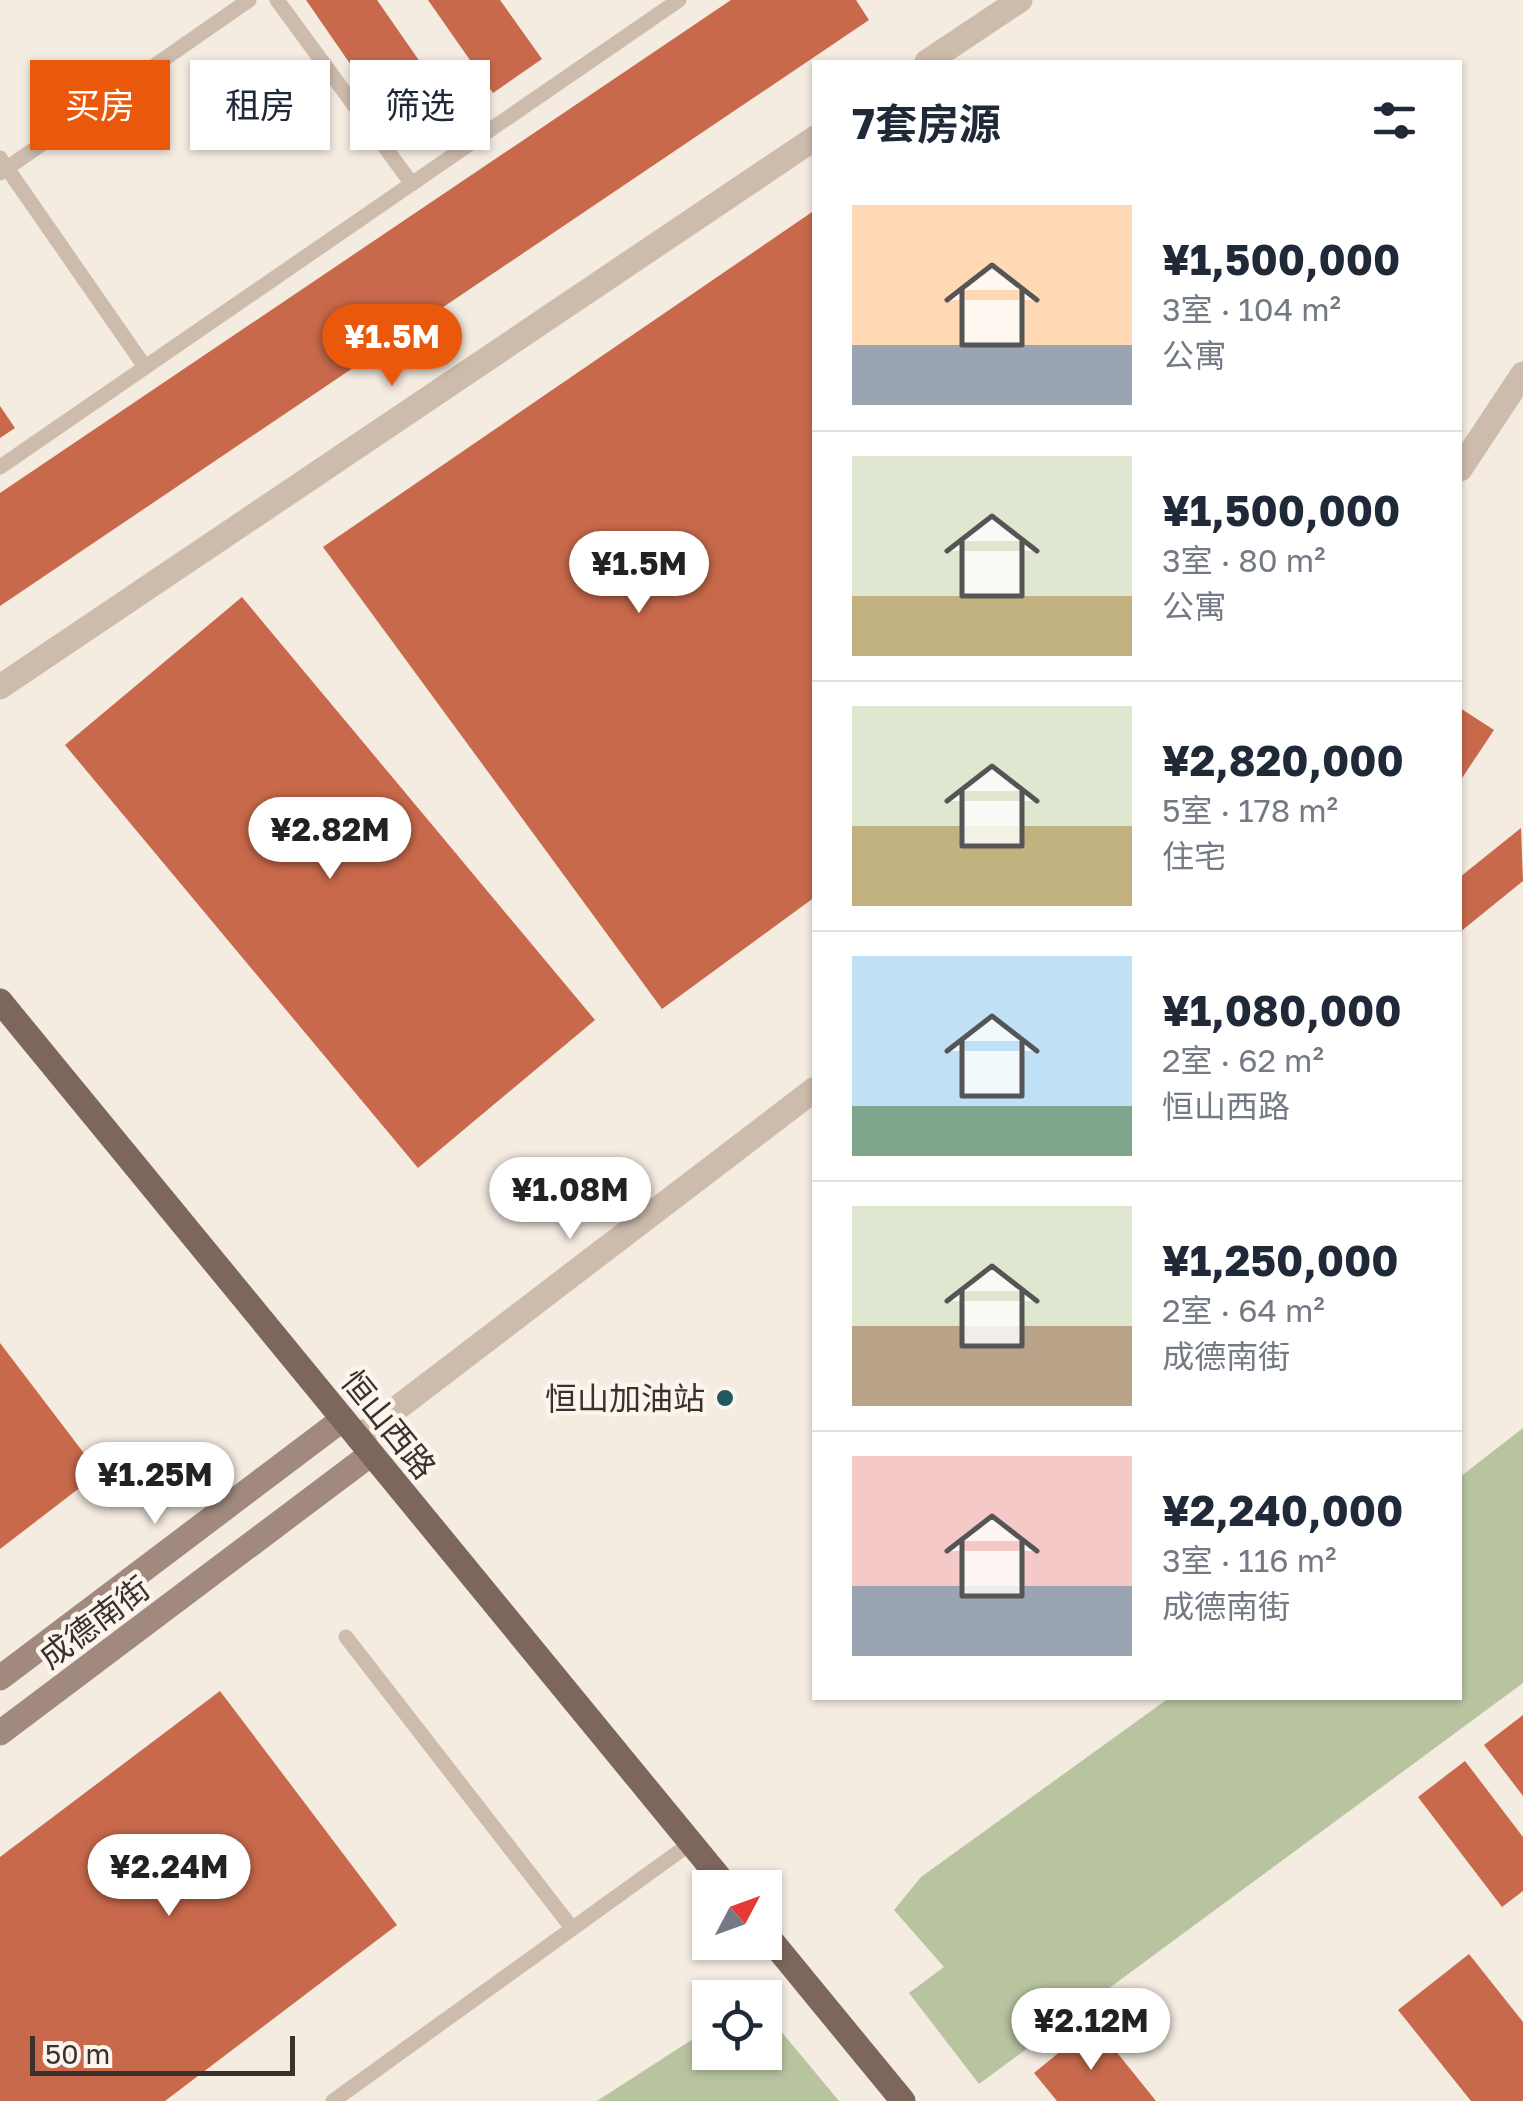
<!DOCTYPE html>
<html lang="zh">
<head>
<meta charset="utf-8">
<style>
  :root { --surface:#fff; --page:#f2f2f3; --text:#1f2937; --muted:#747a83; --line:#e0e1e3; --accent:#ea580c }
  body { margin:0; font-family:"Golos Text","Noto Sans SC",sans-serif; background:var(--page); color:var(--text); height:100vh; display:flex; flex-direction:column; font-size:38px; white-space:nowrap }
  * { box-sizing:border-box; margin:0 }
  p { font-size:32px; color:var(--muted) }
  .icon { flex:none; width:55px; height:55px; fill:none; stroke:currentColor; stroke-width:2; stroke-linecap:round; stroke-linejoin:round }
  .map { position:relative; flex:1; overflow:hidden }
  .side { position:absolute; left:812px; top:60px; width:650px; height:1640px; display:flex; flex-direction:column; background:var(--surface); border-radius:0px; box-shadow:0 2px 8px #0004 }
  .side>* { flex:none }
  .banner { position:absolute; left:30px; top:60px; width:632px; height:90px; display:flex; gap:20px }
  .needle { width:65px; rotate:49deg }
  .tools { position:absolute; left:692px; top:1870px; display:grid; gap:20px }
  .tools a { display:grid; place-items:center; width:90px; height:90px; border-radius:0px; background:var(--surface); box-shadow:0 2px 8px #0004; font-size:50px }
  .scale { position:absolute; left:30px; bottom:25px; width:265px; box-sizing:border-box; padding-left:10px; border:5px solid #3b302b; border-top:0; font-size:28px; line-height:35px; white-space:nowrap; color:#3b302b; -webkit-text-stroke:8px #fbf5ee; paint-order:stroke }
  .price { position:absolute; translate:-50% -85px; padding:0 22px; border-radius:35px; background:#fff; color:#222; font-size:32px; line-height:65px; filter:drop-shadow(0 2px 5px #0008) }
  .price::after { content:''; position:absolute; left:50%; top:60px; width:30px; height:22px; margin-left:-15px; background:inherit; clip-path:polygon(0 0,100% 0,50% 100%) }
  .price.selected { background:var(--accent); color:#fff }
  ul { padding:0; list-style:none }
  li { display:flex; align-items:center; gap:30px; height:250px; padding:0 40px }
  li+li { border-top:2px solid var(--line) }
  li span { display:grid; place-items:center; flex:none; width:280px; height:200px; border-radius:0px; color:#555 }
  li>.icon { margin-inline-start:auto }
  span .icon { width:120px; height:120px; fill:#fffc; stroke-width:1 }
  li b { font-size:42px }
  h2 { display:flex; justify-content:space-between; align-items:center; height:120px; padding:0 40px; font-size:42px }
  .pill { padding:0 35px; border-radius:0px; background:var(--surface); box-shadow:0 2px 8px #0004; font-size:35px; line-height:90px }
  .pill.selected { background:var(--accent); color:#fff }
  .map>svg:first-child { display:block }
  .green { fill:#b8c4a0 }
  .building { fill:#c8694b }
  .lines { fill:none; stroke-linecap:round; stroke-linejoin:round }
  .service { stroke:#cdbbac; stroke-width:15 }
  .minor { stroke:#cdbbac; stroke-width:25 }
  .tertiary { stroke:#cdbbac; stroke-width:25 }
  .secondary { stroke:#a18a7d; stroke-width:25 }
  .primary { stroke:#7d675c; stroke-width:25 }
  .poi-dot { fill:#1f5a5e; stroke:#fbf5ee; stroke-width:4 }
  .labels { text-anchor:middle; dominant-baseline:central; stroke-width:9; stroke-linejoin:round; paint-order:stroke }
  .poi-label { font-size:32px; fill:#3b302b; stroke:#fbf5ee; text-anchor:end }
  .street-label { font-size:32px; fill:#3b302b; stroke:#fbf5ee }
</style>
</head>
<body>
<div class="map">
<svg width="1523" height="2101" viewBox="0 0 1523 2101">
  <rect width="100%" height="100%" fill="#f4ebe1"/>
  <g class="green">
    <path d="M1523,1428V1683L979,2084L909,1993L944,1967L894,1910L921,1877L1169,1698H1460V1477Z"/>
    <path d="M765,2012L839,2101H597L710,2028V2052H765Z"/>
  </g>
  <g class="building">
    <path d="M306,0H377L457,115L409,149Z"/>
    <path d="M428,0H500L542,59L493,93Z"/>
    <path d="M731,0H856L869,20L0,606V493Z"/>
    <path d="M815,210V897L662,1009L323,547Z"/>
    <path d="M0,406L15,428L0,438Z"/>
    <path d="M242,597L595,1020L418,1168L65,745Z"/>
    <path d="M1460,708L1494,730L1460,781Z"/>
    <path d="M1521,828L1523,881L1460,932V877Z"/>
    <path d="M0,1343L99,1473L0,1549Z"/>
    <path d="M220,1691L397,1925L165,2101H0V1857Z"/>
    <path d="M1523,1715V1796L1484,1745Z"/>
    <path d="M1465,1761L1523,1837V1891L1502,1907L1418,1797Z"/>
    <path d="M1469,1954L1523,2022V2101H1471L1398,2010Z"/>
    <path d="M1094,2024L1156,2101H1057L1034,2073Z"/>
  </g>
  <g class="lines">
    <g class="service">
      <path d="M277,0L412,184"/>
      <path d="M0,158L145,367"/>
      <path d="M0,173L249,0"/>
      <path d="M0,467L679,0"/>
      <path d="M346,1637L572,1928"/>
      <path d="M333,2101L691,1843"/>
    </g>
    <g class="minor">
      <path d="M1460,469L1523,374"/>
      <path d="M358,1438L815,1089"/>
    </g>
    <g class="tertiary">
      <path d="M927,62L1020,0"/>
      <path d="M0,687L815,138"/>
    </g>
    <g class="secondary">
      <path d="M0,1678L343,1419"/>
      <path d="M0,1733L371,1454"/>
    </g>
    <g class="primary">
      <path d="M0,1001L728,1888"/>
      <path d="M765,1933L903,2101"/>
    </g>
  </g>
  <circle class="poi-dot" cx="725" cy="1398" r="10"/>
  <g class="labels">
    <g class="poi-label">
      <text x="705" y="1398">恒山加油站</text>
    </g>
    <g class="street-label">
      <text transform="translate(389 1424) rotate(51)">恒山西路</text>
      <text transform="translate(94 1622) rotate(-37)">成德南街</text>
    </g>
  </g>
</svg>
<div class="tools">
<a><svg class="needle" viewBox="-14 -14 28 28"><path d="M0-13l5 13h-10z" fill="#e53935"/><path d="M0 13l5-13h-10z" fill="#747a83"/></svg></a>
<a><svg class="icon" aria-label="locate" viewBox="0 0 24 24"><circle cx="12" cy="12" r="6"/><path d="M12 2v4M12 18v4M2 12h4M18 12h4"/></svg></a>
</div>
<div class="scale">50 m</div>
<b class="price selected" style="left:392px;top:389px">¥1.5M</b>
<b class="price" style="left:639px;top:616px">¥1.5M</b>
<b class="price" style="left:330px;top:882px">¥2.82M</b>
<b class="price" style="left:570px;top:1242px">¥1.08M</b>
<b class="price" style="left:155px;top:1527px">¥1.25M</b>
<b class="price" style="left:169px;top:1919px">¥2.24M</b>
<b class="price" style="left:1091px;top:2073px">¥2.12M</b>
<div class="banner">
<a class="pill selected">买房</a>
<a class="pill">租房</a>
<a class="pill">筛选</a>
</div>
<section class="side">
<h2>7套房源<svg class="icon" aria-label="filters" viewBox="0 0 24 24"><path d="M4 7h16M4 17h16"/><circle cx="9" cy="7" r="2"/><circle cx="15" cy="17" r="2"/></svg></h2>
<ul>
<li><span style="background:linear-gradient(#ffd9b3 70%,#9aa5b1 0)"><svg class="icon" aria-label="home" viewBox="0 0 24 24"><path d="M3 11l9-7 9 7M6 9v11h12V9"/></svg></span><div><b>¥1,500,000</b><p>3室 · 104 m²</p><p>公寓</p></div></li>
<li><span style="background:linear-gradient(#dfe7d0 70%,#c2b280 0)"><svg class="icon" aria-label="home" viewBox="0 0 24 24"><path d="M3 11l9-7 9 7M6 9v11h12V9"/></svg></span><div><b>¥1,500,000</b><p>3室 · 80 m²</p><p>公寓</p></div></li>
<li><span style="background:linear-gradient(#dfe7d0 60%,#c2b280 0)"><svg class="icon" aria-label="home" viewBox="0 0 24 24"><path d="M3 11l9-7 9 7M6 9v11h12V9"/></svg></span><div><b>¥2,820,000</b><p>5室 · 178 m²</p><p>住宅</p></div></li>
<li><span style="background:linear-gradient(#bfe0f5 75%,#7fa58c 0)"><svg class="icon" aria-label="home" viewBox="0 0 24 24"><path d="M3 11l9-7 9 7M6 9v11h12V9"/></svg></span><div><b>¥1,080,000</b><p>2室 · 62 m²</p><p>恒山西路</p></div></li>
<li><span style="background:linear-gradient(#dfe7d0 60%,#b9a48a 0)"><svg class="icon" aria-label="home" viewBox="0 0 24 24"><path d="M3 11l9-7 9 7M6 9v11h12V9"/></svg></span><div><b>¥1,250,000</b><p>2室 · 64 m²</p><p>成德南街</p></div></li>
<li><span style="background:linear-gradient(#f6c9c9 65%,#9aa5b1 0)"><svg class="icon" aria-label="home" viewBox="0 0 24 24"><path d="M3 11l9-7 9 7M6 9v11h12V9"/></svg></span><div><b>¥2,240,000</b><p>3室 · 116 m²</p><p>成德南街</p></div></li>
</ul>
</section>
</div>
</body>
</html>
